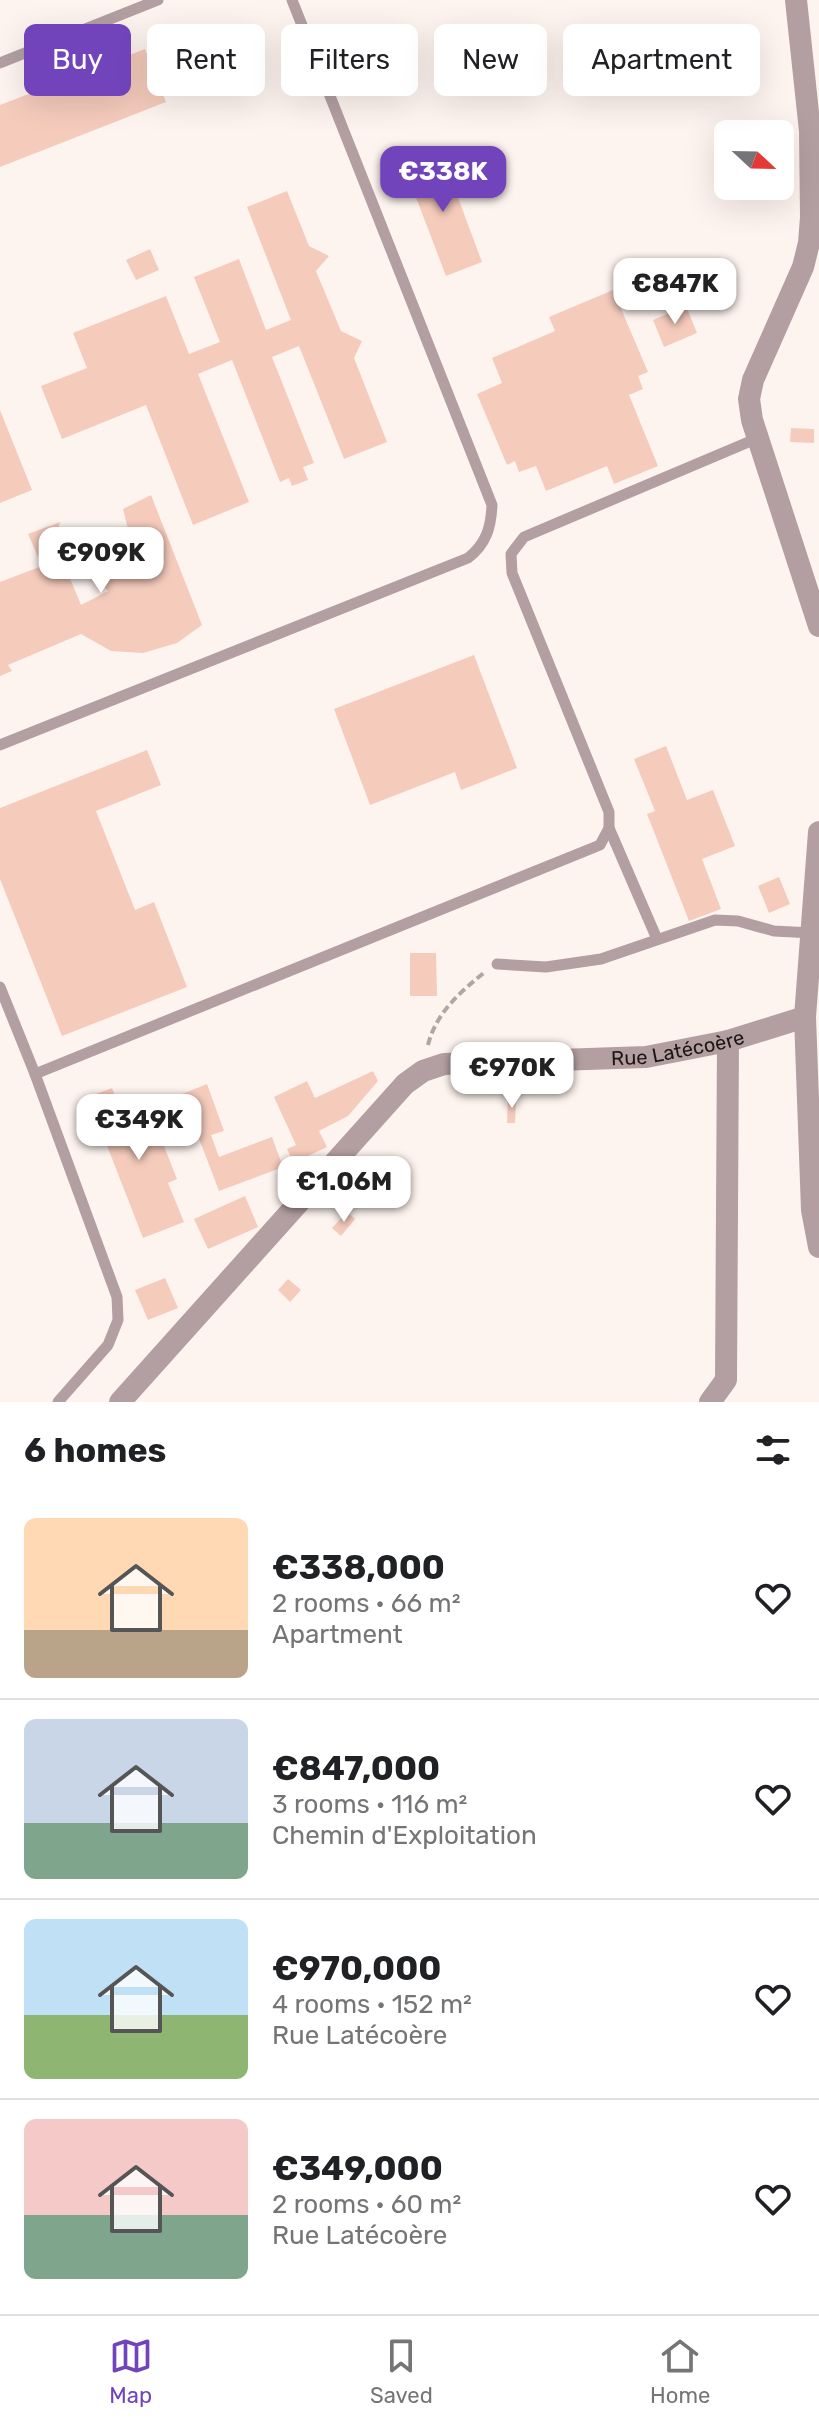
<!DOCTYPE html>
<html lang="en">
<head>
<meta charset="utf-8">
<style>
  :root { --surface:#fff; --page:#f6f6f6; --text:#202124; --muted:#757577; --line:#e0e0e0; --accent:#7244bc }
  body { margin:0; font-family:Rubik,sans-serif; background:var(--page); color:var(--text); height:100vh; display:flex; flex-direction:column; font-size:30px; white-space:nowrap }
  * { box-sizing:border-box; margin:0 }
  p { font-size:26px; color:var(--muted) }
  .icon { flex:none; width:44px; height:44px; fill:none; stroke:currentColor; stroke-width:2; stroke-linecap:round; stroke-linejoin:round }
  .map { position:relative; height:1402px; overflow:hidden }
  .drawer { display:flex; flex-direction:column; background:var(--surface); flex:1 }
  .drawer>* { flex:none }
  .banner { position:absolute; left:24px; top:24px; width:772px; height:72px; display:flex; gap:16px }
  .needle { width:52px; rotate:112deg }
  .tools { position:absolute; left:714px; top:120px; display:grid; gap:16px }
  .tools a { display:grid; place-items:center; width:80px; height:80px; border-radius:12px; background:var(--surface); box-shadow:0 8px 32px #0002; font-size:40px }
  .price { position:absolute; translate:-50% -68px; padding:0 18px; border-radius:16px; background:#fff; color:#222; font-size:26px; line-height:52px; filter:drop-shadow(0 2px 4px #0008) }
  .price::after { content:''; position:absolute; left:50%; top:48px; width:24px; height:18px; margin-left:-12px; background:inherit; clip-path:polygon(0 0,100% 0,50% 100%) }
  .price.current { background:var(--accent); color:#fff }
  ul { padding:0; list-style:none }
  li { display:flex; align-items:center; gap:24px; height:200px; padding:0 24px }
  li+li { border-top:2px solid var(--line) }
  li span { display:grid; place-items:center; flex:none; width:224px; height:160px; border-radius:12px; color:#555 }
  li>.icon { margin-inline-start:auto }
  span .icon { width:96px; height:96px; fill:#fffc; stroke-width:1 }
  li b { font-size:34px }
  h2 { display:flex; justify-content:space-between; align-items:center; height:96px; padding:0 24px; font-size:34px }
  .chip { padding:0 28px; border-radius:12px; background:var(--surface); box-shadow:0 8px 32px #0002; font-size:28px; line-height:72px }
  .chip.current { background:var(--accent); color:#fff }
  .dock { display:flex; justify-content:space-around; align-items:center; height:112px; border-top:2px solid var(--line); background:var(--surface); font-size:22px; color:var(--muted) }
  .dock a { display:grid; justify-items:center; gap:4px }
  .dock .current { color:var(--accent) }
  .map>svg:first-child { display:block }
  .building { fill:#f5cbbc }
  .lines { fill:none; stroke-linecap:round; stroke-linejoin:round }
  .path { stroke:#b0a7a3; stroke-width:4; stroke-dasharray:8 4; stroke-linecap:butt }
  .service { stroke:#b39fa2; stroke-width:11 }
  .minor { stroke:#b39fa2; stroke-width:22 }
  .labels { text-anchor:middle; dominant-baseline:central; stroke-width:7; stroke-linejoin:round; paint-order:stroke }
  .street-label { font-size:20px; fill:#1c1613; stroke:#fff }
</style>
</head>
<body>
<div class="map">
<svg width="819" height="1402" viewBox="0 0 819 1402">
  <rect width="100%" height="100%" fill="#fef4ef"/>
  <g class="building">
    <path d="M145,49L166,102L0,167V105Z"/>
    <path d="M441,152L482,262L446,276L404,166Z"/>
    <path d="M287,191L309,246L329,256L316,271L341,331L362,341L354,358L387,442L344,459L299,346L272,357L314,463L303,467L308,480L292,486L289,478L280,482L232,360L198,374L249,502L193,525L146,405L62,439L41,386L87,368L73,333L166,296L189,354L220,342L194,277L239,259L266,330L291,320L247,207Z"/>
    <path d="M150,249L159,270L136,280L126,260Z"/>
    <path d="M613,290L648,372L638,376L643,389L629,395L658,466L614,484L607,466L546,491L536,466L519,472L515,461L507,465L477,394L502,383L492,358L555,331L549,317Z"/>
    <path d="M686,306L697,333L664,347L653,320Z"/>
    <path d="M0,410L32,490L0,503Z"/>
    <path d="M791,428L814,429V443L790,442Z"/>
    <path d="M151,495L202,625L177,643L143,653L111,651L81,634L8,665L12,671L0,676V582L42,566L28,534L60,522L55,542L81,605L108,591L99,581L97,568L99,553L105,541L128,529L123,509Z"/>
    <path d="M474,655L517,768L461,790L455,772L370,805L334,709Z"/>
    <path d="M666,746L687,800L713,790L735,846L702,859L721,909L689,921L647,814L655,811L634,759Z"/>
    <path d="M147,750L161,785L96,811L135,910L154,902L187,987L62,1036L0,879V808Z"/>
    <path d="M779,877L790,904L769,913L758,886Z"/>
    <path d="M410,953H436L437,996H410Z"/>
    <path d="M373,1071L378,1081L348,1116L319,1131L327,1147L302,1159L305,1165L298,1172L287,1149L296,1145L274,1097L307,1081L315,1098Z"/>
    <path d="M207,1084L224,1131L211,1135L219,1157L272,1137L283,1167L219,1191L182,1094Z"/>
    <path d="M112,1088L117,1101L131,1095L142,1123L153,1118L177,1179L168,1183L184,1222L143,1238L88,1097Z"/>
    <path d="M508,1098H516L515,1123H507Z"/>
    <path d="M245,1196L258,1227L208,1249L194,1219Z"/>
    <path d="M347,1212L355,1219L341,1236L332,1228Z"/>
    <path d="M165,1278L178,1308L148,1320L135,1290Z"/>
    <path d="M288,1279L301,1290L290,1302L278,1290Z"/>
  </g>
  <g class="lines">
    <path class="path" d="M428,1045C436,1013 460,992 485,972"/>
    <g class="service">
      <path d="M0,63L158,0"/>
      <path d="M0,745L468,558C486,544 491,528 492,505L292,0"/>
      <path d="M609,828L657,939"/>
      <path d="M497,964L546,967L601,959L715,920L738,921L774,931L812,933"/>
      <path d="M0,987L35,1074"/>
      <path d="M58,1402L108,1345L118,1320L117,1297L35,1074L600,845L609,828V812L512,573L511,554L524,537L758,438"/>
    </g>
    <g class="minor">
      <path d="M796,0L810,131L811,217L809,243L803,267L753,380L749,399L752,420L819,626"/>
      <path d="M819,832L805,1017L812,1210L819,1247"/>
      <path id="s1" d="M120,1402L405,1084L423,1071L444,1064L646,1057L728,1041L805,1017"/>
      <path d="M710,1402L726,1380L728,1041"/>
    </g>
  </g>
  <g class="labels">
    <g class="street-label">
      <text stroke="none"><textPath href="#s1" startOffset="706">Rue Latécoère</textPath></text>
    </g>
  </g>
</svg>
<div class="tools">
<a><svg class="needle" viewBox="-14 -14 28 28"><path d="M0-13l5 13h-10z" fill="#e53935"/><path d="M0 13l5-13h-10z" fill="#757577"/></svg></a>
</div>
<b class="price current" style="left:443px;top:214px">€338K</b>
<b class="price" style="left:675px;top:326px">€847K</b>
<b class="price" style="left:101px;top:595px">€909K</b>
<b class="price" style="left:512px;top:1110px">€970K</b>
<b class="price" style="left:139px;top:1162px">€349K</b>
<b class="price" style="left:344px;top:1224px">€1.06M</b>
<div class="banner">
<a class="chip current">Buy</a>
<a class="chip">Rent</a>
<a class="chip">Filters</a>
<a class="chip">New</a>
<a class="chip">Apartment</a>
</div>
</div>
<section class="drawer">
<h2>6 homes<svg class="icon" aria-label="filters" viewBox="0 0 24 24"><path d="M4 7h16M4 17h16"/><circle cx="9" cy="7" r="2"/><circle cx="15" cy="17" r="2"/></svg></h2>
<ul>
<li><span style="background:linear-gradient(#ffd9b3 70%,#b9a48a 0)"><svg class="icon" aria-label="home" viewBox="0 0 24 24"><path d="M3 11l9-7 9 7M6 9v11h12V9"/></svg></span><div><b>€338,000</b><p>2 rooms · 66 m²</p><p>Apartment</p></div><svg class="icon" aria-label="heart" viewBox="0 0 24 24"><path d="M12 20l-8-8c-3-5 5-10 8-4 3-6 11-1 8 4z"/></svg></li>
<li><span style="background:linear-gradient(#c9d6e8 65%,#7fa58c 0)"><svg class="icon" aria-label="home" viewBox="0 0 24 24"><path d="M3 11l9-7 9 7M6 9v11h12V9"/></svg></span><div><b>€847,000</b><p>3 rooms · 116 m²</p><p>Chemin d'Exploitation</p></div><svg class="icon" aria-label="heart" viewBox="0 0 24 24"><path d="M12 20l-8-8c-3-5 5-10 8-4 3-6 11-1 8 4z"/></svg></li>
<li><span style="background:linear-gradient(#bfe0f5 60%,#8fb573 0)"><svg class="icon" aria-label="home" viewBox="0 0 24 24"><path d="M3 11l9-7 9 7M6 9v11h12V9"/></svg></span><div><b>€970,000</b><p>4 rooms · 152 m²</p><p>Rue Latécoère</p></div><svg class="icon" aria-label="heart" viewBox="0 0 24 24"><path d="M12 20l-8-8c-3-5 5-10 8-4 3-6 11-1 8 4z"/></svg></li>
<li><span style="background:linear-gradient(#f6c9c9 60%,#7fa58c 0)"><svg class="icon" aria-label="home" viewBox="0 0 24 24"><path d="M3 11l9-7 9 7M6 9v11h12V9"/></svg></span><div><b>€349,000</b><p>2 rooms · 60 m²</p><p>Rue Latécoère</p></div><svg class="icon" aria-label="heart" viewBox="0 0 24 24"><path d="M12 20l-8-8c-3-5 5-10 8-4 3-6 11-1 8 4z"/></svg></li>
</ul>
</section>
<nav class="dock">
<a class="current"><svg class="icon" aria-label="map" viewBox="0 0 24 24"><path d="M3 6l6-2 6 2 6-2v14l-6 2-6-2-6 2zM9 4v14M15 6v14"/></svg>Map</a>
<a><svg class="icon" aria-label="saved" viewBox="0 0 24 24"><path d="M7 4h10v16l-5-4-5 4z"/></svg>Saved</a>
<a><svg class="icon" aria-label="home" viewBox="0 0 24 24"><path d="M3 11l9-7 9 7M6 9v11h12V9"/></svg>Home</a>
</nav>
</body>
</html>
